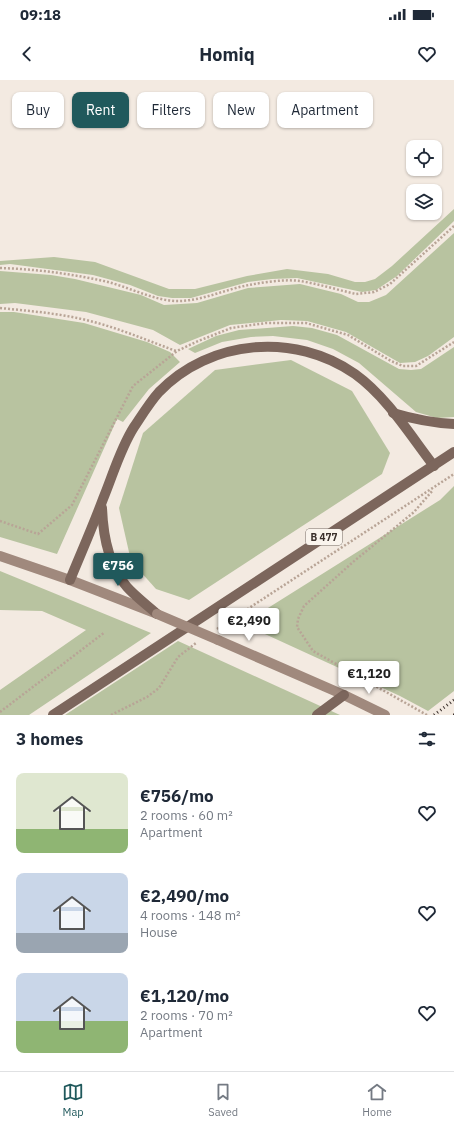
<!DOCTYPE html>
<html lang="en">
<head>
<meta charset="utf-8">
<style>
  :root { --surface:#fff; --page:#f6f6f7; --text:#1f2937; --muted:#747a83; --line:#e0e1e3; --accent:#20595c }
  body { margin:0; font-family:"IBM Plex Sans",sans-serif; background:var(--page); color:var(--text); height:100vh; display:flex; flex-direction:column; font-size:15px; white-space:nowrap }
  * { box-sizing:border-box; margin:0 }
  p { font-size:13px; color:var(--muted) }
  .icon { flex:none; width:22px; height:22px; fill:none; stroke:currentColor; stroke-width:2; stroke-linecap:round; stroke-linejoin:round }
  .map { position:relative; height:635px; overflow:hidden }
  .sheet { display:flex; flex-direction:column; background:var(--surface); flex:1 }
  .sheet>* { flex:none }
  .banner { position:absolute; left:12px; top:12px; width:430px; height:36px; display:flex; gap:8px }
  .fabs { position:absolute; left:406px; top:60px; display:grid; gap:8px }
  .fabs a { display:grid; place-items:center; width:36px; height:36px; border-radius:8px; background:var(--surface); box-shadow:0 1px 3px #0004; font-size:20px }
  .price { position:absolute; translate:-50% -34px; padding:0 9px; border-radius:4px; background:#fff; color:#222; font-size:13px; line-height:26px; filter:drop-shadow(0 1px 2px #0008) }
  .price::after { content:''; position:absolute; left:50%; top:24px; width:12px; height:9px; margin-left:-6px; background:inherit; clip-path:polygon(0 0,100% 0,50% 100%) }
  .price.on { background:var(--accent); color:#fff }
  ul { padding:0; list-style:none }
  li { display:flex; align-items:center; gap:12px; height:100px; padding:0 16px }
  li span { display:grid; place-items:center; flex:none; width:112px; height:80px; border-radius:8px; color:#555 }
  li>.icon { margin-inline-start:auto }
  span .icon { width:48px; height:48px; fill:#fffc; stroke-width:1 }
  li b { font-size:17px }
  h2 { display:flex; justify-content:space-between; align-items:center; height:48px; padding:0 16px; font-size:17px }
  .tag { padding:0 14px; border-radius:8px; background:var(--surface); box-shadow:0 1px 3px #0004; font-size:14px; line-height:36px }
  .tag.on { background:var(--accent); color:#fff }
  .status { display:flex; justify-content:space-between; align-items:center; height:28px; padding:0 20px; background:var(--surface); direction:ltr }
  .status svg { height:11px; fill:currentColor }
  header { display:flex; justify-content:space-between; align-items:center; height:52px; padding:0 16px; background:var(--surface); font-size:18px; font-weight:700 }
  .tab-bar { display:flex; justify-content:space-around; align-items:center; height:56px; border-top:1px solid var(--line); background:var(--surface); font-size:11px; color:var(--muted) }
  .tab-bar a { display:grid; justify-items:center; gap:2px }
  .tab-bar .on { color:var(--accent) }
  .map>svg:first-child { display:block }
  .green { fill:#b8c3a0 }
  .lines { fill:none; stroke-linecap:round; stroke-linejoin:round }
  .path { stroke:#b8a496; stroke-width:2.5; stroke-dasharray:2 2; stroke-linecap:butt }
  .secondary { stroke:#a0897d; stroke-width:10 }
  .primary { stroke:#7c665c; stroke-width:10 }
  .rail { stroke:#3a2f2b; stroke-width:3; stroke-dasharray:1 3; stroke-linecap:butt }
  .secondary-bridge { stroke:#a0897d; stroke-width:10 }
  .labels { text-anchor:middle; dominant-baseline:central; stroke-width:3; stroke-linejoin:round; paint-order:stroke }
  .shield { fill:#faf4ed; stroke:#746a65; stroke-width:1 }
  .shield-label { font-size:10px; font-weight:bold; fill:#3a2f2b }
</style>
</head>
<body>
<div class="status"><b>09:18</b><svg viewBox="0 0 49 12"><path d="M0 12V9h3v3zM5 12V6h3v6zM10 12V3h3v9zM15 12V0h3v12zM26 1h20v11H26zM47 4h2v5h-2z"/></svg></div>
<header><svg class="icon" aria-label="back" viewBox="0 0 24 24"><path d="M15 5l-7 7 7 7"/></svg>Homiq<svg class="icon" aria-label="heart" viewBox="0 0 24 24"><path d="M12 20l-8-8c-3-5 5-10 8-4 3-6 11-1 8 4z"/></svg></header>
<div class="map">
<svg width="454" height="635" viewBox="0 0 454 635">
  <rect width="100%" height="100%" fill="#f3eae1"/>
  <g class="green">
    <path d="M454,129V141L397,196L376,210L362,212L297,198L272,199L248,202L191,218H172L158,216L130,205L93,195L10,184L0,185V181L54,177L95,182L169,209H195L247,196L287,189L328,194L355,202H365L375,199L392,186Z"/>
    <path d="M454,153V257L428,276L415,282L400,283L346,252L307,241L281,240L230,245L180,265L153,250L86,232L15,223L0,224V191L51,195L75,199L141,215L164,225L197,223L248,208L300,204L341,214L358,222H369L386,215Z"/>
    <path d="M0,232H14L84,243L147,262L170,272L180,282L149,309L123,342L117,339L57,474L0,457Z"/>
    <path d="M293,246L312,248L337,255L399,289L411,290L421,289L454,267V337L437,338L416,332L359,283L333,269L307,260L273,256L251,257L222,262L195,273L188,269L216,256L239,250Z"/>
    <path d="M291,280L352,311L390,373L382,394L189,520L156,509L131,481L119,428L143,353L215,290Z"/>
    <path d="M454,406V611L428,631L400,616L252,548V538L440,420Z"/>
    <path d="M0,491L151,553L29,635H0V610L86,550L42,531L0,530Z"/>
    <path d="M178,561L340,635H65Z"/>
  </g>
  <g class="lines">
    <g class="path">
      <path d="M0,188C36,189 73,194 108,202C131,208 155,221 178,221C202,221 226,209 249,205C265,202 284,199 300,201C319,204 338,210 356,214L374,212L390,204L454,146"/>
      <path d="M0,228C29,231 57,233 86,240C116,247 146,260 176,271"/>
      <path d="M0,441L38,454L72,425L133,306L177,271L196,262L231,248L266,243H306L348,255L391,281L403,286H416L454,262"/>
      <path d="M217,549L454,394"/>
      <path d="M0,632L105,552"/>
      <path d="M111,635L147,617L159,608L178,577L196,563"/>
      <path d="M427,635L313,571L297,547L298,539L304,526L353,482L414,432L433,410"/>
    </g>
    <g class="secondary">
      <path d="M0,476L70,500L155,533"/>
      <path d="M218,560L344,615L385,635"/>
    </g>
    <g class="primary">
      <path d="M393,333C413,339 433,343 454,344"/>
      <path d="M102,428C103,455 108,485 127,507C136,517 147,525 157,534"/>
      <path d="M70,500C81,473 93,446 103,419C113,395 120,369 134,347C142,335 150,322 159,312C210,259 295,252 355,294C387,317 410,355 434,386"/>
      <path d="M53,635L454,372"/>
      <path d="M317,635L344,615"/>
    </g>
    <g class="rail">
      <path d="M434,635L454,620"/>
      <path d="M453,635H454"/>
    </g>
    <path class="secondary-bridge" d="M157,534L218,560"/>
  </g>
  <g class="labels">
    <rect class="shield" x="306" y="449" width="36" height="16" rx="3"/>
    <g class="shield-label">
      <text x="324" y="457">B 477</text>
    </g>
  </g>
</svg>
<div class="fabs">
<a><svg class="icon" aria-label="locate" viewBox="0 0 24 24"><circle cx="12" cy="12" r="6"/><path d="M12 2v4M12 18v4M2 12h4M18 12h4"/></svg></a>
<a><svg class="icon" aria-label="layers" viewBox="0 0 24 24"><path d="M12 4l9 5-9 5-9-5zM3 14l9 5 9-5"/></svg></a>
</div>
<b class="price on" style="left:118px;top:507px">€756</b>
<b class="price" style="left:249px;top:562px">€2,490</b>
<b class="price" style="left:369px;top:615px">€1,120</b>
<div class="banner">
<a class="tag">Buy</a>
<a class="tag on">Rent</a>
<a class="tag">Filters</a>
<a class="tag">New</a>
<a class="tag">Apartment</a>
</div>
</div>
<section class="sheet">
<h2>3 homes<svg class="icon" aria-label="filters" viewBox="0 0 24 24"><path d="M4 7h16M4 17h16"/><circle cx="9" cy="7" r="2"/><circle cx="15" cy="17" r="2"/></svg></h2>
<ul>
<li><span style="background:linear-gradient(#dfe7d0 70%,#8fb573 0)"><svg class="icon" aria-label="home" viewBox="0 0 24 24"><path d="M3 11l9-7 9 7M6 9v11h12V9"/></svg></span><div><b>€756/mo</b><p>2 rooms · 60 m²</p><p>Apartment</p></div><svg class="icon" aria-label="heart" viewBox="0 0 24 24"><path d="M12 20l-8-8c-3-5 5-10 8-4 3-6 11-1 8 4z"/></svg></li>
<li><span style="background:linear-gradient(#c9d6e8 75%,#9aa5b1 0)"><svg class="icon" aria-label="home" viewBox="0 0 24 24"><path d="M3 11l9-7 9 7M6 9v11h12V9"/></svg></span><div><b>€2,490/mo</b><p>4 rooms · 148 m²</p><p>House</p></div><svg class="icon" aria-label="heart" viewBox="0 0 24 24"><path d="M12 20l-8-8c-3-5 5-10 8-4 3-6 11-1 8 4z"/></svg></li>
<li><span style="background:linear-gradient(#c9d6e8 60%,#8fb573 0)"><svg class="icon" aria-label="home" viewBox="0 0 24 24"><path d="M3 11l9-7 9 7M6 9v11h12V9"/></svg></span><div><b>€1,120/mo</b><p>2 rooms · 70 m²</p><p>Apartment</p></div><svg class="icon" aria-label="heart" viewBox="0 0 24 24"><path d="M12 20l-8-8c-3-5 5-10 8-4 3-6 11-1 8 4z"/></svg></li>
</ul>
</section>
<nav class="tab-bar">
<a class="on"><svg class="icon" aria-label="map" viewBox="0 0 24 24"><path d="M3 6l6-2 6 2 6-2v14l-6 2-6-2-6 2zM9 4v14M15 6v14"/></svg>Map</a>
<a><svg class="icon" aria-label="saved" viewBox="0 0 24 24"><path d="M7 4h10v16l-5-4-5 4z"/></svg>Saved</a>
<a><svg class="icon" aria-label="home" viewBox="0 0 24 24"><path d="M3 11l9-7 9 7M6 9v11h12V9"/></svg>Home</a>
</nav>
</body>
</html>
